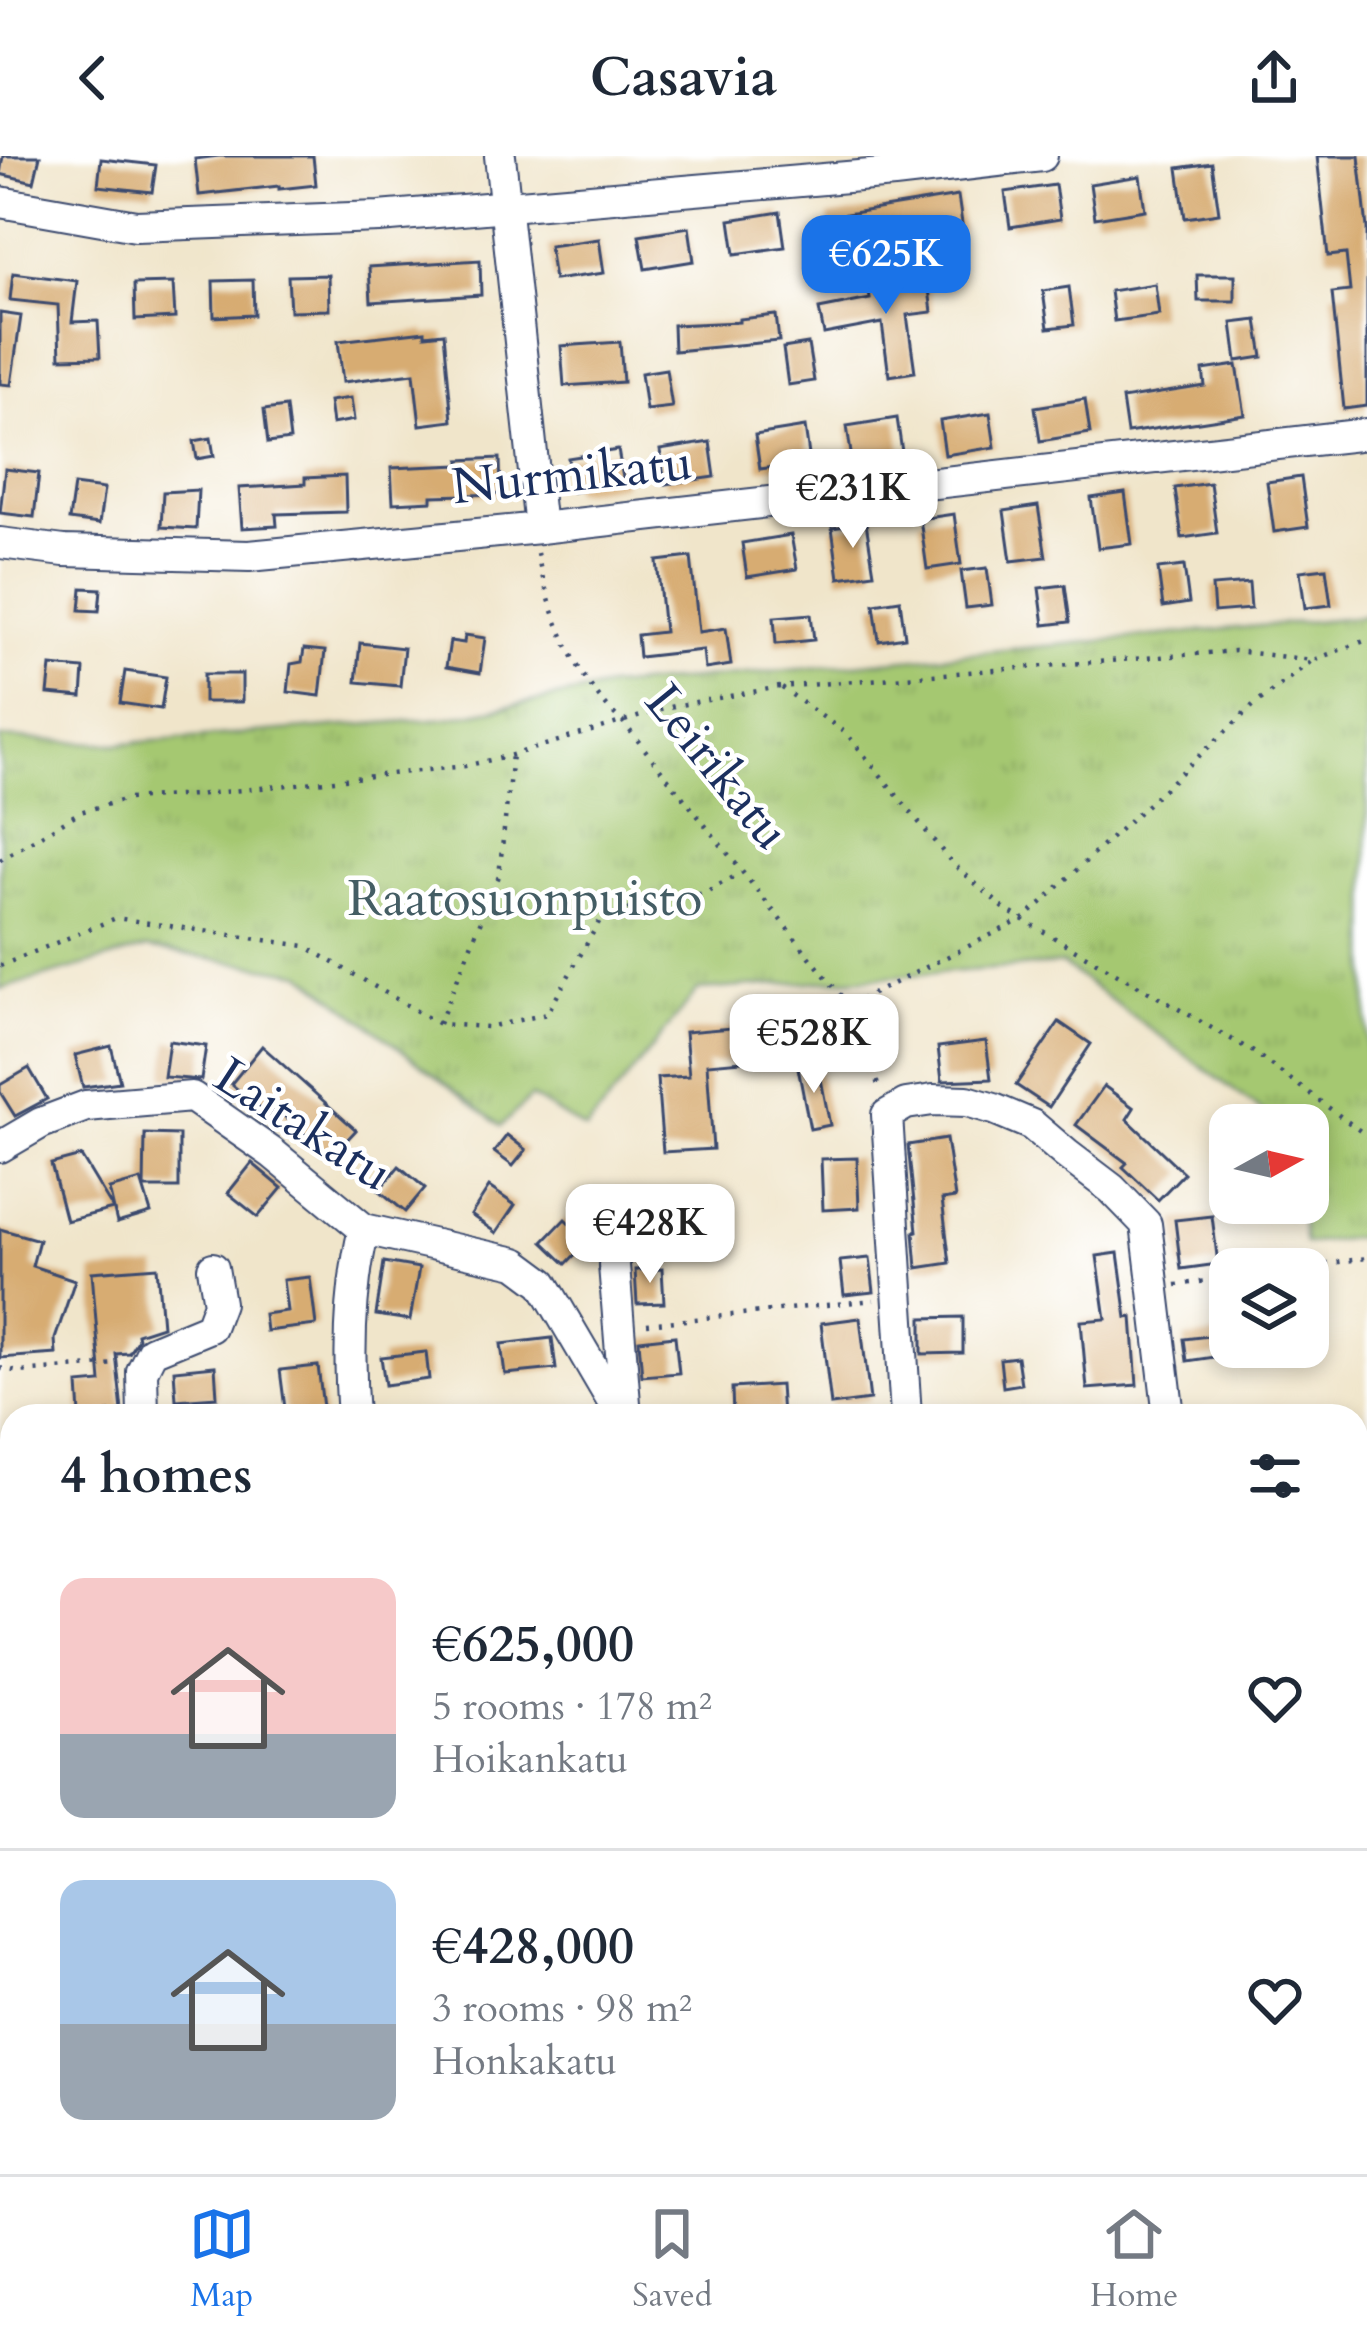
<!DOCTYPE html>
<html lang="en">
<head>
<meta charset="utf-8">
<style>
  :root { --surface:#fff; --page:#f6f6f7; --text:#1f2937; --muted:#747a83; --line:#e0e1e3; --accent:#1a73e8 }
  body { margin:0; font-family:Cardo,serif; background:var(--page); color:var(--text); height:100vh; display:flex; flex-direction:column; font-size:45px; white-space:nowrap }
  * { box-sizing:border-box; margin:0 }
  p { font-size:39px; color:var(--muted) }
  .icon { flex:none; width:66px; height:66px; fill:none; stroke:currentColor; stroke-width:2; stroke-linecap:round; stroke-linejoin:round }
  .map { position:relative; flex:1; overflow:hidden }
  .sheet { position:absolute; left:0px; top:1248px; width:1368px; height:771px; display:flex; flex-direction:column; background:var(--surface); border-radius:36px 36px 0 0; box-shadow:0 6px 18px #0003 }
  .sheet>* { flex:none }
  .needle { width:78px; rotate:82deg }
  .buttons { position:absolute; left:1209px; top:948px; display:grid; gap:24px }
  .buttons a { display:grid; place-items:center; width:120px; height:120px; border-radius:24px; background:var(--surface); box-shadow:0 6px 18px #0003; font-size:60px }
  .price { position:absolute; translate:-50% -102px; padding:0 27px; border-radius:24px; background:#fff; color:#222; font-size:39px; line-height:78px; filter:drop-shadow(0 3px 6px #0008) }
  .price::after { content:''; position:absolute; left:50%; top:72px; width:36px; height:27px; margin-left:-18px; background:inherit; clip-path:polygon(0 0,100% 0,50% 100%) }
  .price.on { background:var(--accent); color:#fff }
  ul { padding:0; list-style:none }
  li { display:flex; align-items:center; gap:36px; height:300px; padding:0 60px }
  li+li { border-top:3px solid var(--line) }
  li span { display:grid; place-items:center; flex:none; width:336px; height:240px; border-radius:24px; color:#555 }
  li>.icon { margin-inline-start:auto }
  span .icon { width:144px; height:144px; fill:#fffc; stroke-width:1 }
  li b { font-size:51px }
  h2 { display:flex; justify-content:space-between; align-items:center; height:144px; padding:0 60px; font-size:51px }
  header { display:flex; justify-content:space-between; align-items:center; height:156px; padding:0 60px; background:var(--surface); font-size:54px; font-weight:700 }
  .dock { display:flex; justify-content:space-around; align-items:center; height:168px; border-top:3px solid var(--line); background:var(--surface); font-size:33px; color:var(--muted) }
  .dock a { display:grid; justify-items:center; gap:6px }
  .dock .on { color:var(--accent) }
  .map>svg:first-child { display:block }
  .park { fill:url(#park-tufts); stroke:#607c68; stroke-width:3 }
  .building { fill:#d7ac72 }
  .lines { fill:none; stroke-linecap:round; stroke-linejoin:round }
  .minor-casing { stroke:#3b4a6e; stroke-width:34 }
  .path { stroke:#3b4a6e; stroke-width:4.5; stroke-dasharray:3 9; stroke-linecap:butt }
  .minor { stroke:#fff; stroke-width:30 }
  .labels { text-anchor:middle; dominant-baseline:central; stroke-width:9; stroke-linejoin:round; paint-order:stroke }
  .street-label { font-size:51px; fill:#1b2f5e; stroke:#fff }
  .park-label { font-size:51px; fill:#445d64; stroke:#fff }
</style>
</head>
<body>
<header><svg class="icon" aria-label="back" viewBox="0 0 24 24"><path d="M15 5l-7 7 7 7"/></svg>Casavia<svg class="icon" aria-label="share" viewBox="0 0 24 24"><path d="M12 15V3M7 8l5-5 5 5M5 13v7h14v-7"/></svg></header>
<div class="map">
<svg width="1367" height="2018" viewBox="0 0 1367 2018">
  <defs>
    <pattern id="park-tufts" width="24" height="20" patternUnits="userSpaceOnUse" patternTransform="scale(3)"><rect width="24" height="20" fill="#a5c871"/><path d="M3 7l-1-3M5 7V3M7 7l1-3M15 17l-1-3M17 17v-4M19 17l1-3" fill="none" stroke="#8dac64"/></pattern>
  </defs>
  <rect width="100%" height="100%" fill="#fff"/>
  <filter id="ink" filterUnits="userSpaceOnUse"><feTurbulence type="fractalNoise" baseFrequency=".00833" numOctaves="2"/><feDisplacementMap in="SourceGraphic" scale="24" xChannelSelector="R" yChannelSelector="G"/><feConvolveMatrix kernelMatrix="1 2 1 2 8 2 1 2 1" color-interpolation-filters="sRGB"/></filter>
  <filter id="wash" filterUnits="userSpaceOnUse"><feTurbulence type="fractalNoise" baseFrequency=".004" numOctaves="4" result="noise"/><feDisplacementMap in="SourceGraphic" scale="48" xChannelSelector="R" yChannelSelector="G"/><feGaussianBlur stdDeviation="2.7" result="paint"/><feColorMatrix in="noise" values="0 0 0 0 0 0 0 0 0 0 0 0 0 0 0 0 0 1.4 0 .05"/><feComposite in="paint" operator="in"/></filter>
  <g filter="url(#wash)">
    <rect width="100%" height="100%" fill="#f0e5ca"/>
    <path class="park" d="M1367,460V1080L1305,1088L1299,1047H1308V969H1281L1062,808L698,834L586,974L531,941L501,970L302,817L147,792L0,833V582L116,588L447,562L609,531Z"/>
    <g id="blocks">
      <g class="building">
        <path d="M3,0H40L34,26L0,18Z"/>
        <path d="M219,0H313L316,29L279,33V30L199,39L195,3Z"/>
        <path d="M1317,0H1359L1367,72V250L1344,253L1332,137L1350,135L1346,98L1328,100Z"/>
        <path d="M101,3L156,9L152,36L98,30Z"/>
        <path d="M1212,7L1219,57L1185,62L1178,12Z"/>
        <path d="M1140,20L1145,54L1095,62L1090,28Z"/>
        <path d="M1055,29L1060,63L1010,71L1005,36Z"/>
        <path d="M958,40L963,74L834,95L828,61Z"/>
        <path d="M780,56L785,91L735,98L730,64Z"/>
        <path d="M689,71L694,105L645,113L639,79Z"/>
        <path d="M599,83L604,117L554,124L549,90Z"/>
        <path d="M480,104L481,139L371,146L369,111Z"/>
        <path d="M13,117L77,125L72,166L98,165L100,201L60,202L58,149L10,144Z"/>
        <path d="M927,118L932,156L907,159L915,216L889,220L882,167L824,178L819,153L870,143L868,128Z"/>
        <path d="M328,119L329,154L290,155L288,120Z"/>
        <path d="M1197,119H1235V145H1198Z"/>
        <path d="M253,124L254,159L214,161L213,125Z"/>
        <path d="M173,127L175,162L135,164L134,128Z"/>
        <path d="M1155,128L1159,159L1114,165L1110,135Z"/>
        <path d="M1069,131L1074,169L1048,172L1043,135Z"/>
        <path d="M0,157L21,160L11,229L0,228Z"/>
        <path d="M776,159L779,185L674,195L673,169L739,166V163Z"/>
        <path d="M1257,164L1263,201L1237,205L1232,167Z"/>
        <path d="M425,175V179L444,177L452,265L420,269L414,217L343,226L338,185Z"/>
        <path d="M620,186L623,226L564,230L561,190Z"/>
        <path d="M808,188L814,225L788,229L783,192Z"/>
        <path d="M1237,209L1245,259L1127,277L1122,243L1205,230L1203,214Z"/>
        <path d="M666,213L672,251L646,254L641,217Z"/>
        <path d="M351,242L354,264L332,268L329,245Z"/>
        <path d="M1085,243L1090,277L1040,285L1035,251Z"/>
        <path d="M286,251L290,284L268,287L264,254Z"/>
        <path d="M990,257L995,291L945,299L940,265Z"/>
        <path d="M897,262L902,296L852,304L847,270Z"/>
        <path d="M805,271L810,306L760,313L755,279Z"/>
        <path d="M211,282L214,300L197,303L194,285Z"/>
        <path d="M710,286L715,321L665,328L660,294Z"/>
        <path d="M618,294L624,328L573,336L568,302Z"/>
        <path d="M500,302L501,338L432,340V345L393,347L391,312L460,309V304Z"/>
        <path d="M5,313L39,317L34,361L0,357Z"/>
        <path d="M345,320L346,356L276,358L277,370L242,372L239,332L305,328V322Z"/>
        <path d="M1301,321L1308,371L1274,376L1267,326Z"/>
        <path d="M1210,327L1217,377L1182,382L1175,332Z"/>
        <path d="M74,329L104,333L99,368L69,364Z"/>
        <path d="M198,334L196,373L161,371L163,336Z"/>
        <path d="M1125,337L1132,388L1098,392L1091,342Z"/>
        <path d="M1038,350L1046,401L1011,405L1004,355Z"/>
        <path d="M954,358L961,408L927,413L920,363Z"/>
        <path d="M866,367L874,417L839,422L832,372Z"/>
        <path d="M791,379L797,413L747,421L742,387Z"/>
        <path d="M691,401L699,476L726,472L731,509L705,513L703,494L639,501L637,479L664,476L657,405Z"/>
        <path d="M1184,410L1189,447L1163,451L1158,413Z"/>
        <path d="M987,412L992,449L966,452L961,415Z"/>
        <path d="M1326,412L1331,449L1305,452L1300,415Z"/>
        <path d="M1249,427L1251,453L1214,456L1212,430Z"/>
        <path d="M1065,429L1070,466L1044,469L1039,432Z"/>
        <path d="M82,432L101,433L99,455L80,454Z"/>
        <path d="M900,444L905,481L879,485L874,448Z"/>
        <path d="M811,458L814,484L776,488L774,461Z"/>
        <path d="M465,479L485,482L480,517L446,511L450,485L464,487Z"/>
        <path d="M360,487L404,492L400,530L356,526Z"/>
        <path d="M304,493L325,495L320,540L288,536L291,508L302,506Z"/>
        <path d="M51,510L84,513L82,541L48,538Z"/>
        <path d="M125,515L166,521L161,553L120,547Z"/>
        <rect x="204" y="518" width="38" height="28"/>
        <path d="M799,866L802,900L707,908L713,993L663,996L657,922L689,920L685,876Z"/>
        <path d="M1059,866L1091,888L1049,951L1016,929Z"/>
        <path d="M169,885L206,890L201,924L164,921Z"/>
        <path d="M986,885L991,923L942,925L938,891Z"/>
        <path d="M111,890L120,926L83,931L75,899Z"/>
        <path d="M262,890L356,974L331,1001L275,952L269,959L231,928Z"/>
        <path d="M818,908L830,969L810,973L798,912Z"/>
        <path d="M29,912L47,943L15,960L0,936V929Z"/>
        <path d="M1104,930L1134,952L1127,963L1184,1017L1158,1044L1123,1011L1127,1007L1076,969Z"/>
        <path d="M145,978L179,979V1032H144Z"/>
        <path d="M507,979L526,994L513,1010L494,996Z"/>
        <path d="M946,983L955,1042L942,1044L950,1107L917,1112L914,1076L917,1075L908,989Z"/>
        <path d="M81,1000L113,1053L66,1065L51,1008Z"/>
        <path d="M857,1002L859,1052L823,1054L821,1003Z"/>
        <path d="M252,1007L282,1032L258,1061L228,1037Z"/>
        <path d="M399,1010L425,1032L405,1056L379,1034Z"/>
        <path d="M141,1024L151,1057L117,1067L109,1033Z"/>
        <path d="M489,1031L515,1049L496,1077L471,1059Z"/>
        <path d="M1212,1060L1218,1108L1181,1113L1175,1064Z"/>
        <path d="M565,1063L588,1085L566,1108L543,1086Z"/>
        <path d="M0,1073L39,1084L32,1110L75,1124L55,1183L56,1198L0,1202Z"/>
        <path d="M1118,1097L1127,1162L1132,1161L1137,1229L1087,1233L1081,1165L1106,1163L1097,1100Z"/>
        <path d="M870,1102L874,1136L844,1139L840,1105Z"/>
        <path d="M384,1106L419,1112L410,1164L376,1159Z"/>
        <path d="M157,1111L162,1170L137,1178L138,1183L129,1197L116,1198L122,1255L80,1259L78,1228L101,1226L92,1116Z"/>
        <path d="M662,1113L664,1147L637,1148L635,1114Z"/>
        <path d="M310,1121L316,1169L266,1175L264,1158L287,1155L283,1124Z"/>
        <path d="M963,1161V1197L922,1198V1162Z"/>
        <path d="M860,1162L870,1244L831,1249L821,1167Z"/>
        <path d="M1225,1178L1228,1199L1187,1205L1184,1183Z"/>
        <path d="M675,1180L679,1217L642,1220L639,1184Z"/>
        <path d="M552,1182L556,1213L505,1218L501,1188Z"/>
        <path d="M426,1196L429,1223L385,1229L381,1201Z"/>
        <path d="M1017,1201L1021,1228L1003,1231L1000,1203Z"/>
        <path d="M215,1210L217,1241L176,1244L174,1214Z"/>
        <path d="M318,1210L324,1260H286L280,1214Z"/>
        <path d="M780,1229L782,1260H733L732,1232Z"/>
      </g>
    </g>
  </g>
  <g filter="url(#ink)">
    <use href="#blocks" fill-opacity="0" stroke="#3b4a6e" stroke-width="3"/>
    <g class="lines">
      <g class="minor-casing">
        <g id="minor">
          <path d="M500,0L540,372"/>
          <path d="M0,46L136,70L379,61L894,17L1042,0"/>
          <path d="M0,387L64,395L249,400L540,372L1367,278"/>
          <path d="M0,991L41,967L86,950L192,941L272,997L364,1073L516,1107L543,1127L621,1260"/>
          <path d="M614,1109L626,1260"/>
          <path d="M143,1260L142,1215L152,1195L210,1171L219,1147L213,1112"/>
          <path d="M353,1260C348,1197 349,1135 364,1073"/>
          <path d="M906,1260L887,959L906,948L933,944L967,945L994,953L1032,969L1066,998L1112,1033L1146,1068L1169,1260"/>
          <path d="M0,1563L12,1567"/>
          <path d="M1356,1723L1367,1717"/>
          <path d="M0,1750L12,1716"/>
          <path d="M0,1810L12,1824"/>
          <path d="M481,2007L484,2018"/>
          <path d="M812,2007L818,2018"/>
          <path d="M1131,2007L1138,2018"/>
          <path d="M133,2018L161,2007"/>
          <path d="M877,2018L895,2007"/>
        </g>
      </g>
      <g class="path">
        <path d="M537,397C549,456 576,526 623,566L849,850L869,900L880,936"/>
        <path d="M782,532L847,578L952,707L1006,754L1252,895L1367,980"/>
        <path d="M0,704L80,656L127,643L195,639L465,610L512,599L674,550L780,531L1234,495L1313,504L1367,484"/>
        <path d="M0,810L116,762L305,790L439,868L488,871L547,858L603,759L704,737L741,717"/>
        <path d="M850,849L1025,762L1254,549L1313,504"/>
        <path d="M439,868L499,720L512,599"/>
        <path d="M1290,1113L1367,1102"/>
        <path d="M1176,1129L1230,1122"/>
        <path d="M647,1168L874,1144"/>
        <path d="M0,1212L19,1216L117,1208"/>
        <path d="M1356,1663L1367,1656"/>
        <path d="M1356,1756L1367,1749"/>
        <path d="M933,2018L951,2007"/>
      </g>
      <use href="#minor" class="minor"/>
    </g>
  </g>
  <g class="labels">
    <g class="street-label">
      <text transform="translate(572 319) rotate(-6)">Nurmikatu</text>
      <text transform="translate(717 611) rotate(51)">Leirikatu</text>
      <text transform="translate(303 969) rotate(33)">Laitakatu</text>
    </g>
    <g class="park-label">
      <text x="525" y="743">Raatosuonpuisto</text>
    </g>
  </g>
</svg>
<div class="buttons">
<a><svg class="needle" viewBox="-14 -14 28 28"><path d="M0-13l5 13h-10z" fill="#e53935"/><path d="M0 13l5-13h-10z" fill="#747a83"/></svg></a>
<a><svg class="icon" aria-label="layers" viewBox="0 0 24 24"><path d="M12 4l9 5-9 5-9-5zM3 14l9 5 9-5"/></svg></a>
</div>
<b class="price on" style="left:886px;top:161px">€625K</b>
<b class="price" style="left:853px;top:395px">€231K</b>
<b class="price" style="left:814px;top:940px">€528K</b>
<b class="price" style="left:650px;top:1130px">€428K</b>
<section class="sheet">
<h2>4 homes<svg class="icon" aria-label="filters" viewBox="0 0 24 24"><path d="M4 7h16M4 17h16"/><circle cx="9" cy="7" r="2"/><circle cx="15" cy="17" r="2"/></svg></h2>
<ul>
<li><span style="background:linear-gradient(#f6c9c9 65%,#9aa5b1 0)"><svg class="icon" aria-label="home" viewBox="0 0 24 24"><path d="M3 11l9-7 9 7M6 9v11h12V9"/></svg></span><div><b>€625,000</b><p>5 rooms · 178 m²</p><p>Hoikankatu</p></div><svg class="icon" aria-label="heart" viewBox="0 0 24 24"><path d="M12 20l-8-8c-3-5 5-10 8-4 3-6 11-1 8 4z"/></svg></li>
<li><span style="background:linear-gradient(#a9c7e8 60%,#9aa5b1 0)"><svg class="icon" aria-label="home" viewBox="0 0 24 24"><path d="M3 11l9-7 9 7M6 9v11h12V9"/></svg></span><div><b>€428,000</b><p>3 rooms · 98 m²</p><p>Honkakatu</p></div><svg class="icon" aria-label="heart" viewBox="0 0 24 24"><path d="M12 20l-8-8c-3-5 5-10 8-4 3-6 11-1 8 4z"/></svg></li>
</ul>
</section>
</div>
<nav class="dock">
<a class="on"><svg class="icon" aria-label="map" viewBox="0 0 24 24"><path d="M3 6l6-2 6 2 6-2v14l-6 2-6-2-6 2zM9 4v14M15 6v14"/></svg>Map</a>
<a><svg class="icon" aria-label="saved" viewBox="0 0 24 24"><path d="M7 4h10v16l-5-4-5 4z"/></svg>Saved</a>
<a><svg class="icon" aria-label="home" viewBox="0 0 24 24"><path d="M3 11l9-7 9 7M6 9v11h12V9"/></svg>Home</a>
</nav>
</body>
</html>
